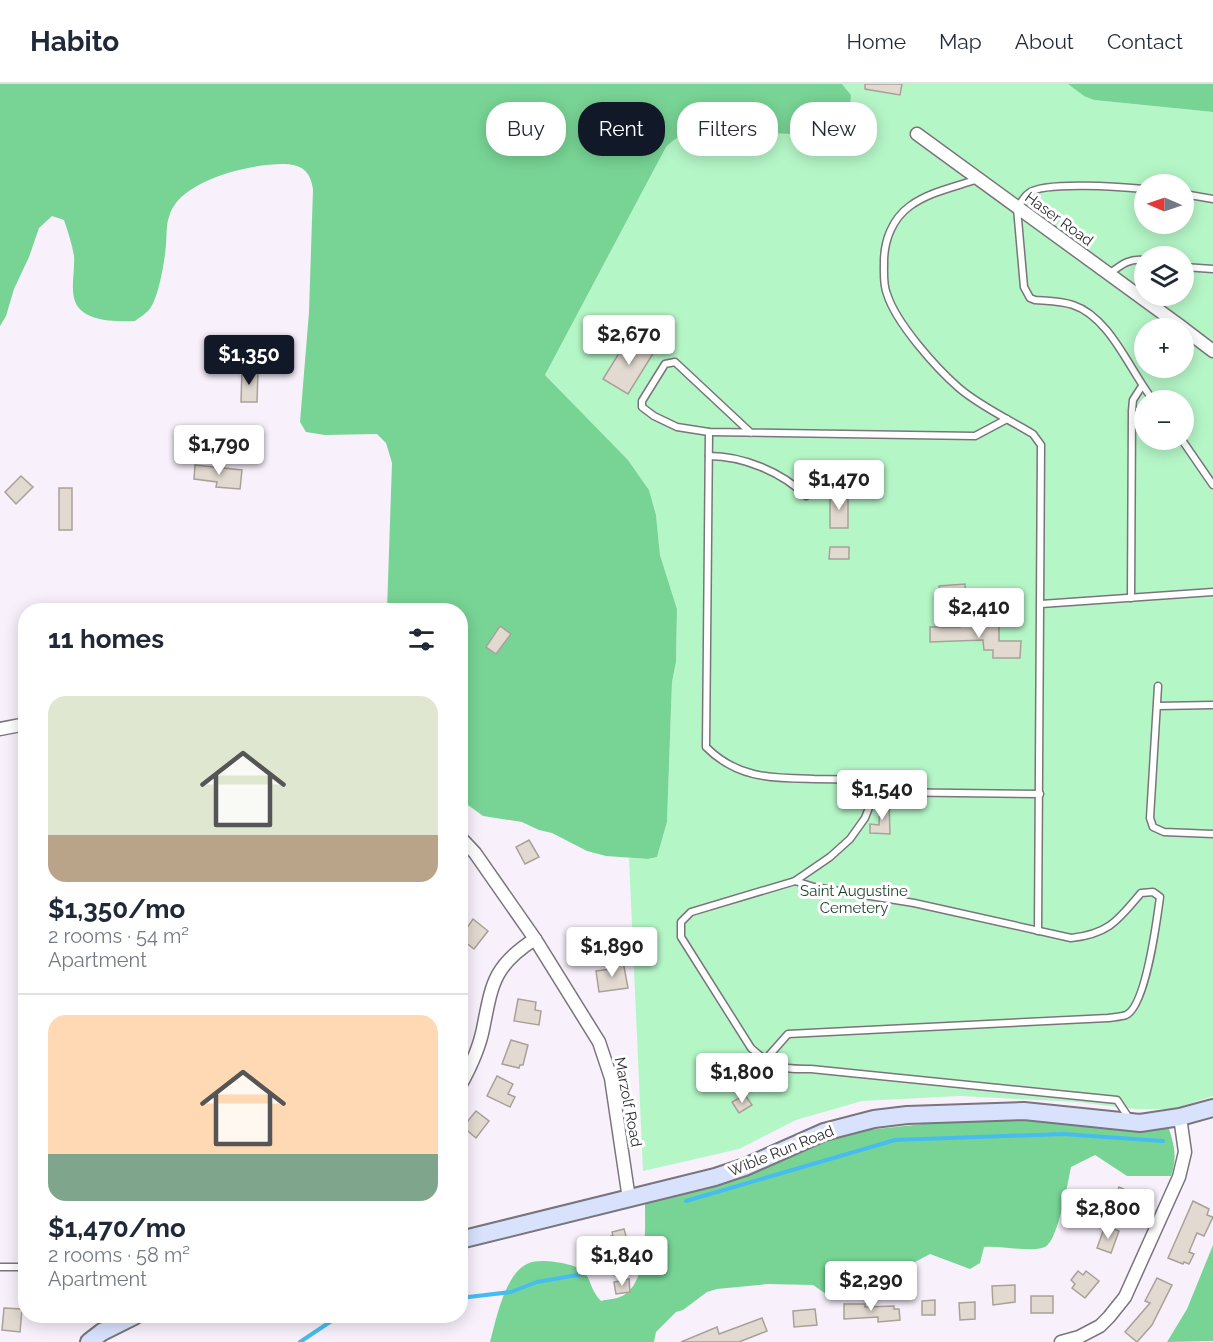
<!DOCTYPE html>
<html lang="en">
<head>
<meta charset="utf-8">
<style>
  :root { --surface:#fff; --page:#f6f6f7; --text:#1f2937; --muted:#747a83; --line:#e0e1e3; --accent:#111827 }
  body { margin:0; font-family:Raleway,sans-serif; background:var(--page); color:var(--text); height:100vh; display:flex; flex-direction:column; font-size:22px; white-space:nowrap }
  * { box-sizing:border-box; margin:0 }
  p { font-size:20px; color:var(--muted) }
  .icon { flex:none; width:33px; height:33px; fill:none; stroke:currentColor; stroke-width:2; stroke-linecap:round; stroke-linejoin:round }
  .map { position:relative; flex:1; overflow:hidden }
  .sheet { position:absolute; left:18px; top:519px; width:450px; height:720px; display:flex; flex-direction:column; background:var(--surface); border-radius:24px; box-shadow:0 3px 15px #0003 }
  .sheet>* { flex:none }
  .banner { position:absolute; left:486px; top:18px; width:570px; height:54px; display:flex; gap:12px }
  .needle { width:39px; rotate:272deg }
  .controls { position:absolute; left:1134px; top:90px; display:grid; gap:12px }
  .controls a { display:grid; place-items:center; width:60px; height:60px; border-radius:50%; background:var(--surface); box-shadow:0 3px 15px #0003; font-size:30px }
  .price { position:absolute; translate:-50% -51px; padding:0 14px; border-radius:6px; background:#fff; color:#222; font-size:20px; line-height:39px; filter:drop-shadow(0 2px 3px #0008) }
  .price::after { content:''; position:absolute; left:50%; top:36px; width:18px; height:14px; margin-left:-9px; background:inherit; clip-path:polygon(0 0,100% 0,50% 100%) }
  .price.current { background:var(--accent); color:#fff }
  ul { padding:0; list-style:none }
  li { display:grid; align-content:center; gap:12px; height:318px; padding:0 30px }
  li+li { border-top:2px solid var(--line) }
  li span { display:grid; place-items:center; height:186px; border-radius:18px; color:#555 }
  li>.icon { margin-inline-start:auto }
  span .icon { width:108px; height:108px; fill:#fffc; stroke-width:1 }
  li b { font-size:26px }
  h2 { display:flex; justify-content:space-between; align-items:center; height:72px; padding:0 30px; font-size:26px }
  .pill { padding:0 21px; border-radius:24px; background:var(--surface); box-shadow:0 3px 15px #0003; font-size:21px; line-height:54px }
  .pill.current { background:var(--accent); color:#fff }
  header { display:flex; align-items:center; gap:36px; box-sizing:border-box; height:84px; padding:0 30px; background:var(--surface); border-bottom:2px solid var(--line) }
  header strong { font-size:28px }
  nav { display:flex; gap:33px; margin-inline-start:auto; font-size:21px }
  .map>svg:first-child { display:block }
  .green { fill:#b5f6c7; fill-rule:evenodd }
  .forest { fill:#78d495 }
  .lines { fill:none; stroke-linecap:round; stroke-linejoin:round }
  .stream { stroke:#47bcf0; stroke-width:4 }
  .building { fill:#e2dad0; stroke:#a8a198; stroke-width:1.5 }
  .lane-casing { stroke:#7a747d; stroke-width:9 }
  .street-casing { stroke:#7a747d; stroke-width:15 }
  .secondary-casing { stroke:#7a747d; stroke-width:20 }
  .lane { stroke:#fff; stroke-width:6 }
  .street { stroke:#fff; stroke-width:12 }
  .secondary { stroke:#d9e2fd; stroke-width:16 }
  .labels { text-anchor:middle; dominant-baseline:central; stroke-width:6; stroke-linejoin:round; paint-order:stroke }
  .street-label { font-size:15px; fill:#2e2c30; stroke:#fff }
  .park-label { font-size:15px; fill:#183f26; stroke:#fff }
</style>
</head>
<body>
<header>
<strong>Habito</strong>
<nav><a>Home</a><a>Map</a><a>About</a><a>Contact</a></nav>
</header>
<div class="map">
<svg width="1213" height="1258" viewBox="0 0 1213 1258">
  <rect width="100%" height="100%" fill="#f8f1fc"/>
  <path class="green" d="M842,0H1068L1094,16L1213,28V1012L1174,1025H1135L1077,1018L960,1012L862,1017L796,1036L739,1065L643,1087L629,774L648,775L657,773L667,738L672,598L676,578L677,525L660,471L656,431L649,406L628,376L545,291L666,63C675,54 686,48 698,46L833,52L842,50L850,39L851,11ZM1144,100H1184V140H1144ZM1144,172H1184V212H1144ZM1144,244H1184V284H1144ZM1144,316H1184V356H1144Z"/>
  <g class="forest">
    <path d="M0,0H842L851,11L849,39L842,50L833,52L698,46C686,48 675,54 666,63L545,291L628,376L649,406L656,431L660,471L677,525L676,578L672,598L667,738L657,773L648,775L606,772L587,767L552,749L539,746L522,738L483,732L468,721L462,713L465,651L460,631V526H387L392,379L386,359L377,350L325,351L306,348L300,338L309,228L313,105C310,86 301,80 282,80C250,80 178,96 169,133C166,141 167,151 166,160C165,175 159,214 149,226C145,230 139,234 135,237C116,238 79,238 74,214C71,201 75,186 74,172C72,160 68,148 64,136L52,132L39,144L29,173L14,205L6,232L0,242Z"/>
    <path d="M1068,0H1213V28L1094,16L1084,12Z"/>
    <path d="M1016,1033L1120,1044L1169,1045C1175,1063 1177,1074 1171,1092H1127L1095,1071L1071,1083C1068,1098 1058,1157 1045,1163C1030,1169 1001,1161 984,1163L980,1179L970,1185L930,1170L915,1178L898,1201L882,1206L826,1210L813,1201L768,1200L717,1205L707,1208L683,1226L676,1228L656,1248L654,1258H490C496,1236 505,1190 527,1180C535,1176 546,1177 555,1178C564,1179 579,1182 585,1189C592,1198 590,1205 601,1217C609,1215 618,1215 624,1211C648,1196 645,1144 645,1120L749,1091L849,1048L923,1040Z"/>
    <path d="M1213,1161V1257L1167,1258L1187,1225Z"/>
  </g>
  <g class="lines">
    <g class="stream">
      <path d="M686,1117L895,1056L1063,1050L1163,1057"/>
      <path d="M460,1214L511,1208L537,1198L583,1190"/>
      <path d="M300,1258L339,1232"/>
    </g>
  </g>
  <g class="building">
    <path d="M865,0H902L900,11L865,5Z"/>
    <path d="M629,253L654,268L628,310L603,295Z"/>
    <path d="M242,286L258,287L257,318H241Z"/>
    <path d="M195,381L242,386L240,405L216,403L217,398L194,395Z"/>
    <path d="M21,392L33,403L16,420L5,408Z"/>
    <rect x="59" y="404" width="13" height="42"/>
    <rect x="830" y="410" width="18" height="34"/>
    <path d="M830,463H849V475H829Z"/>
    <path d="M965,500L966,517H960V522L941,523L939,502Z"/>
    <path d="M971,541H999V557H1021L1020,574H993V566H984L983,556L930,558V543H960V542Z"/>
    <path d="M500,542L511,550L496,570L486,563Z"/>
    <path d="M880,720H889L890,750L870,749V740L879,741Z"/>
    <path d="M529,756L539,773L525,780L516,763Z"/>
    <path d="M473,835L488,847L474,865L460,854Z"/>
    <path d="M623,877L628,904L599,908L596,887L611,885L610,879Z"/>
    <path d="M518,915L536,918L535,926L541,927L539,941L514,937Z"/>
    <path d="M511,956L528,961L523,981H520L519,984L502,980Z"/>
    <path d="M497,992L513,1000L508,1010L515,1013L510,1023L487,1012Z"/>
    <path d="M745,1011L752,1021L739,1029L732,1018Z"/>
    <path d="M476,1027L489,1037L476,1054L463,1043Z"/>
    <path d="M1119,1103L1136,1111L1124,1131L1110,1125Z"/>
    <path d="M1193,1117L1209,1125L1207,1131L1213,1133L1204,1152L1197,1149L1189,1168L1194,1170L1189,1180L1184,1178L1183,1180L1168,1174Z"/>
    <path d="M1105,1142L1119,1147L1111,1169L1097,1164Z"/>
    <path d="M624,1145L632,1173L617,1177L611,1152H613L612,1148Z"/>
    <path d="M1078,1187L1083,1191L1086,1187L1099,1197L1085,1214L1072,1204L1075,1200L1071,1196Z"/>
    <path d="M1157,1194L1172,1201L1152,1241L1137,1258L1125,1248L1150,1219L1145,1217Z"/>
    <path d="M629,1195L630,1208L616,1210L614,1198Z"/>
    <path d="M1015,1201V1218L993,1221L992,1202Z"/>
    <rect x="1031" y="1212" width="22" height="17"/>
    <path d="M935,1216V1231H922V1217Z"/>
    <path d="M975,1218V1235L960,1236L959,1219Z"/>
    <path d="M844,1220H865V1223L894,1222V1225H899L900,1236L878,1238V1233L844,1235Z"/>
    <path d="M4,1224L22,1225L20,1248L2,1246Z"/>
    <path d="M815,1225L817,1241L794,1243L793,1227Z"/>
    <path d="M762,1234L767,1247L739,1258H681L717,1243L719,1250Z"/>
  </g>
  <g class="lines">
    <g class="lane-casing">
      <g id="lane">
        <path d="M978,95C955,103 929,108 910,122C892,135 884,157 884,178C884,188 883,201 887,210C896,239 936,284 959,304C980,322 1008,335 1033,350L1041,361L1038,847"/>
        <path d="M1144,105C1123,103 1044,97 1029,109C1024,112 1021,119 1017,124L1024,203L1030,214L1035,216C1047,217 1061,217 1073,221C1110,233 1130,287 1153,316"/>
        <path d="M1184,110L1213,115"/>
        <path d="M1184,183L1213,185"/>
        <path d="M1109,190C1121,181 1129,174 1144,176"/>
        <path d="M709,348L706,663C738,695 772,694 814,695C834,695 855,696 875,696V708L1040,710"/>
        <path d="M751,349L675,278L665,280L642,317V323L654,332L677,343L709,348L975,352L1007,335"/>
        <path d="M1182,356L1213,401"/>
        <path d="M709,372C743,372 782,388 806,412"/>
        <path d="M1131,514L1132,327L1133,316L1142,302"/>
        <path d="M1041,520L1213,508"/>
        <path d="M1158,602L1150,734L1153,743L1164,748L1213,750"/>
        <path d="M1158,622L1213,621"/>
        <path d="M875,708L865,734L850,755L830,773L795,797L691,828L681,838V853L751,964C774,985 780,985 811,985L1117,1016L1129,1034"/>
        <path d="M765,976L788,950L1108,934C1113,933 1121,933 1126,931C1146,922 1157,835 1160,813L1153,808L1141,809C1118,836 1109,850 1071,854L914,819L814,803L795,797"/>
        <path d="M0,1183H26"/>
      </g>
    </g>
    <g class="street-casing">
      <g id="street">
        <path d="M917,50L1183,244"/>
        <path d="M1184,245L1213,267"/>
        <path d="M0,645L26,640"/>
        <path d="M460,753L475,769L535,855L599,958L611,994L629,1115"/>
        <path d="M460,1002C470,984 479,965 483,945C492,900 493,882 535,855"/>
        <path d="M1061,1258L1079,1253L1100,1242L1109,1233L1125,1213L1179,1093L1185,1068L1180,1033"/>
      </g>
    </g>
    <g class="secondary-casing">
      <g id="secondary">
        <path d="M460,1156L715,1093L745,1083L824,1048L874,1035L907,1031L1024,1027L1140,1039L1180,1033L1213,1024"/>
        <path d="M89,1258L102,1248L134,1232"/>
      </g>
    </g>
    <use href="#lane" class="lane"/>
    <use href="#street" class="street"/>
    <use href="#secondary" class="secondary"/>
  </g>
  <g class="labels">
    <g class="street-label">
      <text transform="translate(1059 135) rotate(36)">Haser Road</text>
      <text transform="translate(628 1018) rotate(79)">Marzolf Road</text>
      <text transform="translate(781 1067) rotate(-22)">Wible Run Road</text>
    </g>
    <g class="park-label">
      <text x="854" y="807">Saint Augustine<tspan x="854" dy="17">Cemetery</tspan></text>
    </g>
  </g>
</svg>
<div class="controls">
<a><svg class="needle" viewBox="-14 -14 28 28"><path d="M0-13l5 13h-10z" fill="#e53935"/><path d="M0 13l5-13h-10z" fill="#747a83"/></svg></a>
<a><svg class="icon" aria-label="layers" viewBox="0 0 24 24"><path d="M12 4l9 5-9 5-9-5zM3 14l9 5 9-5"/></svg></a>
<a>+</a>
<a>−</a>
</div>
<b class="price" style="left:629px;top:282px">$2,670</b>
<b class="price current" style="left:249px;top:302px">$1,350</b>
<b class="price" style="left:219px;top:392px">$1,790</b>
<b class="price" style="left:839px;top:427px">$1,470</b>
<b class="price" style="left:979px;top:555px">$2,410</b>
<b class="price" style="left:882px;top:737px">$1,540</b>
<b class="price" style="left:612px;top:894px">$1,890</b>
<b class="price" style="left:742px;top:1020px">$1,800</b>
<b class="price" style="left:1108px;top:1156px">$2,800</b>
<b class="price" style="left:622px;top:1203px">$1,840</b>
<b class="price" style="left:871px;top:1228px">$2,290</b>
<div class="banner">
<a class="pill">Buy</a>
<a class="pill current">Rent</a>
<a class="pill">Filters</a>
<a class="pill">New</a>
</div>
<section class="sheet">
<h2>11 homes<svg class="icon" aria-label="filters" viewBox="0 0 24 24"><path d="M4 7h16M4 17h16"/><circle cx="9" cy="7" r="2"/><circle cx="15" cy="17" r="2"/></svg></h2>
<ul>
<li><span style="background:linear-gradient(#dfe7d0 75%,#b9a48a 0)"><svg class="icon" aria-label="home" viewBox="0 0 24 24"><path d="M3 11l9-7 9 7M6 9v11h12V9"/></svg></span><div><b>$1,350/mo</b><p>2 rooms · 54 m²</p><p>Apartment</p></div></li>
<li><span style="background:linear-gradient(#ffd9b3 75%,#7fa58c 0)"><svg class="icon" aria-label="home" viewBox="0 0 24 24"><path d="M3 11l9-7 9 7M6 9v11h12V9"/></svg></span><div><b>$1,470/mo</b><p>2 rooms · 58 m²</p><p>Apartment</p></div></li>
</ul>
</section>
</div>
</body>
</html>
